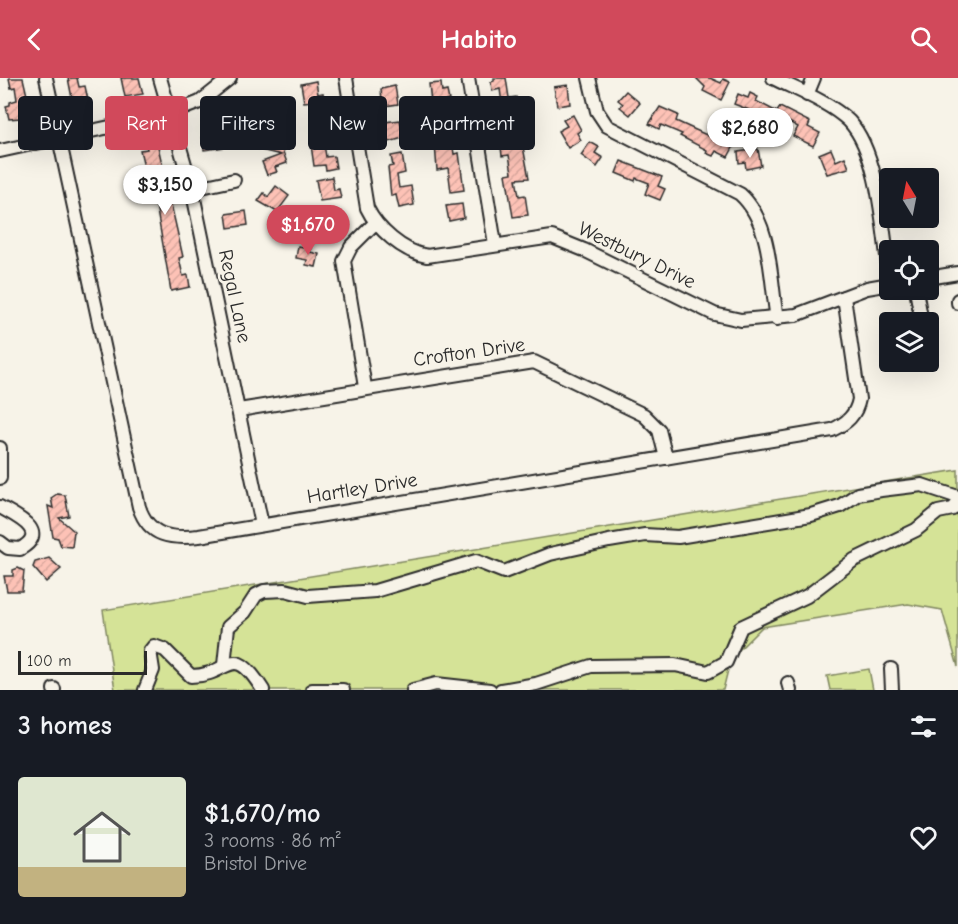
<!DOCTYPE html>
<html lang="en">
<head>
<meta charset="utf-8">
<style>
  :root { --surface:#171b24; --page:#242831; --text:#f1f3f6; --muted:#9ea1a6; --line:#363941; --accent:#d1495b }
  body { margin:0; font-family:"Comic Neue",sans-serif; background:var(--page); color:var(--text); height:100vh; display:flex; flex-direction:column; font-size:22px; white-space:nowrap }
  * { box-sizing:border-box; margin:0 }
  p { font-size:20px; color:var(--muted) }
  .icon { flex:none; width:33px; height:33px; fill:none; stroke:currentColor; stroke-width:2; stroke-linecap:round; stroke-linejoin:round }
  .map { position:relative; height:612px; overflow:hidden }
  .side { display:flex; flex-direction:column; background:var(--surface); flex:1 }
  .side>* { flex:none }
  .top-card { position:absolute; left:18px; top:18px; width:600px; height:54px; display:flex; gap:12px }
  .needle { width:39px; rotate:350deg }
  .buttons { position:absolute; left:879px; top:90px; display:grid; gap:12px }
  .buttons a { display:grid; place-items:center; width:60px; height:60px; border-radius:6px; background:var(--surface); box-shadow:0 6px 24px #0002; font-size:30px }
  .scale { position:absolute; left:18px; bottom:15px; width:129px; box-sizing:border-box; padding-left:6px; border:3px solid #2b2b2b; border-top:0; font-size:16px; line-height:21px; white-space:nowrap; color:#2b2b2b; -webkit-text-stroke:4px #f7f3e8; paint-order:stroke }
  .price { position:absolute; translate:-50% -51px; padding:0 14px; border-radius:21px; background:#fff; color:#222; font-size:20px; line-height:39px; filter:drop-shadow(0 2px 3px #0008) }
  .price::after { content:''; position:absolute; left:50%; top:36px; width:18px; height:14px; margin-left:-9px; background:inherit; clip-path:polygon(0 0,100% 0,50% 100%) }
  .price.current { background:var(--accent); color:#fff }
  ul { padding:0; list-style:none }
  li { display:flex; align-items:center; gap:18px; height:150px; padding:0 18px }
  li+li { border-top:2px solid var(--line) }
  li span { display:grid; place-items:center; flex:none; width:168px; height:120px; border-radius:6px; color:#555 }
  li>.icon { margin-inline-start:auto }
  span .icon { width:72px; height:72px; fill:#fffc; stroke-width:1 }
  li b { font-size:26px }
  h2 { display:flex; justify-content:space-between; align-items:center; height:72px; padding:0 18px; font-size:26px }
  .tag { padding:0 21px; border-radius:6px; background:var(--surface); box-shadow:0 6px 24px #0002; font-size:21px; line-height:54px }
  .tag.current { background:var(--accent); color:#fff }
  header { display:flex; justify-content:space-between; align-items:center; height:78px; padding:0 18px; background:var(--accent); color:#fff; font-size:27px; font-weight:600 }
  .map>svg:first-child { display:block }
  .green { fill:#d5e397; stroke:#808761; stroke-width:1.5 }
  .building { fill:url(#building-hatch); stroke:#2b2b2b; stroke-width:1.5 }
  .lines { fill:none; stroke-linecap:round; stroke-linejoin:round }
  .minor-casing { stroke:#2b2b2b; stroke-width:16 }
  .minor { stroke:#f7f3e8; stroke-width:12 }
  .labels { text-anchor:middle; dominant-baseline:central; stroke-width:5; stroke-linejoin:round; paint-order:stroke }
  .street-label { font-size:20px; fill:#2b2b2b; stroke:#f7f3e8 }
</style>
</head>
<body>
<header><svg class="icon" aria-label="back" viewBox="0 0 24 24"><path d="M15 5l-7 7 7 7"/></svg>Habito<svg class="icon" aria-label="search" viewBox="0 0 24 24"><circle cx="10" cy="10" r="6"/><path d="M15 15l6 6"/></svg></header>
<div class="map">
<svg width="958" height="612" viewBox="0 0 958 612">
  <defs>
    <pattern id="building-hatch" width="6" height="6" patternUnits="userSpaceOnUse" patternTransform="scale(1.5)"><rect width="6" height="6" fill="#fdc2b6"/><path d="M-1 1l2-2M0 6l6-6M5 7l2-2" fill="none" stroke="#d9a79d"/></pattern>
  </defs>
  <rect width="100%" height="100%" fill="#f7f3e8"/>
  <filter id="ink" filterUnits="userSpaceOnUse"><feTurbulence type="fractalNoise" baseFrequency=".0167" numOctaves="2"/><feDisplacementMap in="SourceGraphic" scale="12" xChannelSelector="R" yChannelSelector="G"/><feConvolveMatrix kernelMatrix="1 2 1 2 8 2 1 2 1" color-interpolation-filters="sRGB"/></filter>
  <g filter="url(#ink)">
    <g class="green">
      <path d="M958,392V589L942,532L908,526L762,549L731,580L723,612H115L103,532Z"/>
      <path d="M869,591L873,612H830L827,598Z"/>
    </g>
    <g class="building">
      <path d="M9,0H23L32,39L9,41L6,28L10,27V24L17,22L15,9L11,10Z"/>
      <path d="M68,0H77L79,9L85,8L89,27L74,30Z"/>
      <path d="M121,0H139L143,16L125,19Z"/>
      <path d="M494,0H506L509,20L516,19L519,38L507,40V46L497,48L495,35L503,33L500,11L492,13L491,4L494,3Z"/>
      <path d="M696,0H710L721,5L723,1L730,4L721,22L703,13L705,9Z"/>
      <path d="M316,3L318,16L323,15L331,54L316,56L313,36H316L314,23L304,24L301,6Z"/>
      <path d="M441,5L442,14L447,13L449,22L446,23L449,43L453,42L455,51L434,52L429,6Z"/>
      <path d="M568,7L570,26L557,28L554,9Z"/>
      <path d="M395,8L398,26L385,28L386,36L377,37L375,24L382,23L381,11Z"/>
      <path d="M626,13L640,25L630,37L620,29L623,26L618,22Z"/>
      <path d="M750,15L758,19L756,23L777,34L780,29L810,44L808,49L820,55L813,68L793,58L798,49L782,40L777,50L760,41L762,37L734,26L738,16L748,20Z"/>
      <path d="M660,29L678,37L676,43L713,60L715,56L735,66L728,79L716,73L713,78L706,75L707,72L680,58L682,56L661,47L659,51L649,46Z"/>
      <path d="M573,37L581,52L577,55L581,62L568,70L558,53L567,48L563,42Z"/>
      <path d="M400,42L403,60L382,66L381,57L387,56L385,44Z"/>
      <path d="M239,49L261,54L256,71L235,66Z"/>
      <path d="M224,51L226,69L204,72L202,55Z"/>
      <path d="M520,53L529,100L516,101L519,118L525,117L528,137L513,139L506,96L512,95L509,77L502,78L501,69L506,68L504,55Z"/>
      <path d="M452,63L454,76L459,75L464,112L451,114L448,90L437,92L435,66Z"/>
      <path d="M157,64L183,179L179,180L183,198L188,197L190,209L171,213L155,121L152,122L140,72L147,71L146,66Z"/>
      <path d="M590,64L599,69L595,75L603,80L597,89L581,77Z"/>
      <path d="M280,65L287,85L275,89L277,94L267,97L262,84L281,77L261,72Z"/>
      <path d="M324,66L326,79L334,78L336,90L326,92L325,87L314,88L311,67Z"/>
      <path d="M758,71L761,88L746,91L745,84L739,85L738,74Z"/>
      <path d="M831,71L836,83L845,79L849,90L827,96L819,76Z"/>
      <path d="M402,76L405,95L397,97L399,110L411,108L414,127L399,130L396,117L391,118L388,89L393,88L391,78Z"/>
      <path d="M621,83L662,99L658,108L665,111L660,122L645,116L649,105L636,100L635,103L616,95Z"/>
      <path d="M332,99L334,112L339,111L341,120L320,123L316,102Z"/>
      <path d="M276,108L289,118L277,134L258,123L264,115L268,119Z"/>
      <path d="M462,126L464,140L449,143L446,128Z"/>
      <path d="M328,132L340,138L330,156L318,150Z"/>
      <path d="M246,133L248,147L228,150L226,136Z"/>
      <path d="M298,168L311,170L310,174L319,176L316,189L306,187L307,182L296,180Z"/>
      <path d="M57,416L65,417L69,438L59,440L74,453L72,469L61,468L58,460L53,459L48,428L53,430L51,420Z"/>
      <path d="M49,480L61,491L46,504L33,489L35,484Z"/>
      <path d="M18,490L24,493L22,513H7L4,498H13V492Z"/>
    </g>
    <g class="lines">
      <g class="minor-casing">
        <g id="minor">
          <path d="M46,0L139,429C149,459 171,461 199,458L832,352C847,345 856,337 859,321L844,219"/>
          <path d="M160,0L192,111L262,447"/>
          <path d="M346,0L367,130C377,151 403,174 427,178L552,159L584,172L714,236L741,242L796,237L867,210L890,206"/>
          <path d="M468,0L495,166"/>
          <path d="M589,0L597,33L607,48L740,116C772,145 770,200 777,241"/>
          <path d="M773,0C797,12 829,24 849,43C880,76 883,156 890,201"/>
          <path d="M807,17L814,0"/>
          <path d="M0,73L169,36L200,24L230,0"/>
          <path d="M192,111L234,102"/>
          <path d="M928,200L958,195"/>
          <path d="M916,212L921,239"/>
          <path d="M958,222V225"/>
          <path d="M365,309L344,183L351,169L375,145"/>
          <path d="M239,332L534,284L644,337L659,352L666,380"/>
          <path d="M0,370V400"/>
          <path d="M0,429C13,437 52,453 20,471L8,470L0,464"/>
          <path d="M224,587L228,549L245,534L256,517L264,513L285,512L308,518L375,513L476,483L504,494L550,476L609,463L645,457L678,459L811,437L840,428L858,416L881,412L922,407L958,419"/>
          <path d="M891,591L892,612"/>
          <path d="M788,605L790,612"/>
          <path d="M54,611V612"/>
          <path d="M145,612L153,592L150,573L154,568L165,572L191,598C231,598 231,561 263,612"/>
          <path d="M312,612H343"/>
          <path d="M413,612L436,606L490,612"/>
          <path d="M501,612L536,606L591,588L675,587L708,594L726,584L741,549L807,518L854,482L916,452L938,434L953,431L958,425"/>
        </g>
      </g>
      <use href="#minor" class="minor"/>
    </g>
  </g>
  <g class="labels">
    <g class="street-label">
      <text transform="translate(637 177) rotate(26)">Westbury Drive</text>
      <text transform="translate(235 218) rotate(78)">Regal Lane</text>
      <text transform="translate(469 274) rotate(-8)">Crofton Drive</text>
      <text transform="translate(362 410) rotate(-9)">Hartley Drive</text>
    </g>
  </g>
</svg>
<div class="buttons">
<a><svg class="needle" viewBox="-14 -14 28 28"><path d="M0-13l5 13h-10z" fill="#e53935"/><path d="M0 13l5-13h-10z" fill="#9ea1a6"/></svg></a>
<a><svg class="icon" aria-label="locate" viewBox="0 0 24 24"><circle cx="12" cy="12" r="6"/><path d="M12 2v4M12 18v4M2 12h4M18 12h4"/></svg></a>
<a><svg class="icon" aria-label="layers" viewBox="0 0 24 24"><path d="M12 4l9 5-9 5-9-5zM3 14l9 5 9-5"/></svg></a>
</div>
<div class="scale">100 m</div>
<b class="price" style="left:750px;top:81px">$2,680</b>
<b class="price" style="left:165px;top:138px">$3,150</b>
<b class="price current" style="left:308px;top:178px">$1,670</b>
<div class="top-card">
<a class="tag">Buy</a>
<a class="tag current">Rent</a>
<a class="tag">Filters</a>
<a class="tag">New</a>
<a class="tag">Apartment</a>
</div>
</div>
<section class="side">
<h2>3 homes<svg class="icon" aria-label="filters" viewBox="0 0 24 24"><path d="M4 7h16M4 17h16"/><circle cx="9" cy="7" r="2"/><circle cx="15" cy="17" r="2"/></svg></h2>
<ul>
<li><span style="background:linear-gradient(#dfe7d0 75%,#c2b280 0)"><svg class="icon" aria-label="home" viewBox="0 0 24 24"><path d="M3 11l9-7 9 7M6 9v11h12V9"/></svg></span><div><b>$1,670/mo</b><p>3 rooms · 86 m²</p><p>Bristol Drive</p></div><svg class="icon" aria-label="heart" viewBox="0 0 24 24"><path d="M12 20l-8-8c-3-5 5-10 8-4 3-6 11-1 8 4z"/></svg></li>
</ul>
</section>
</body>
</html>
